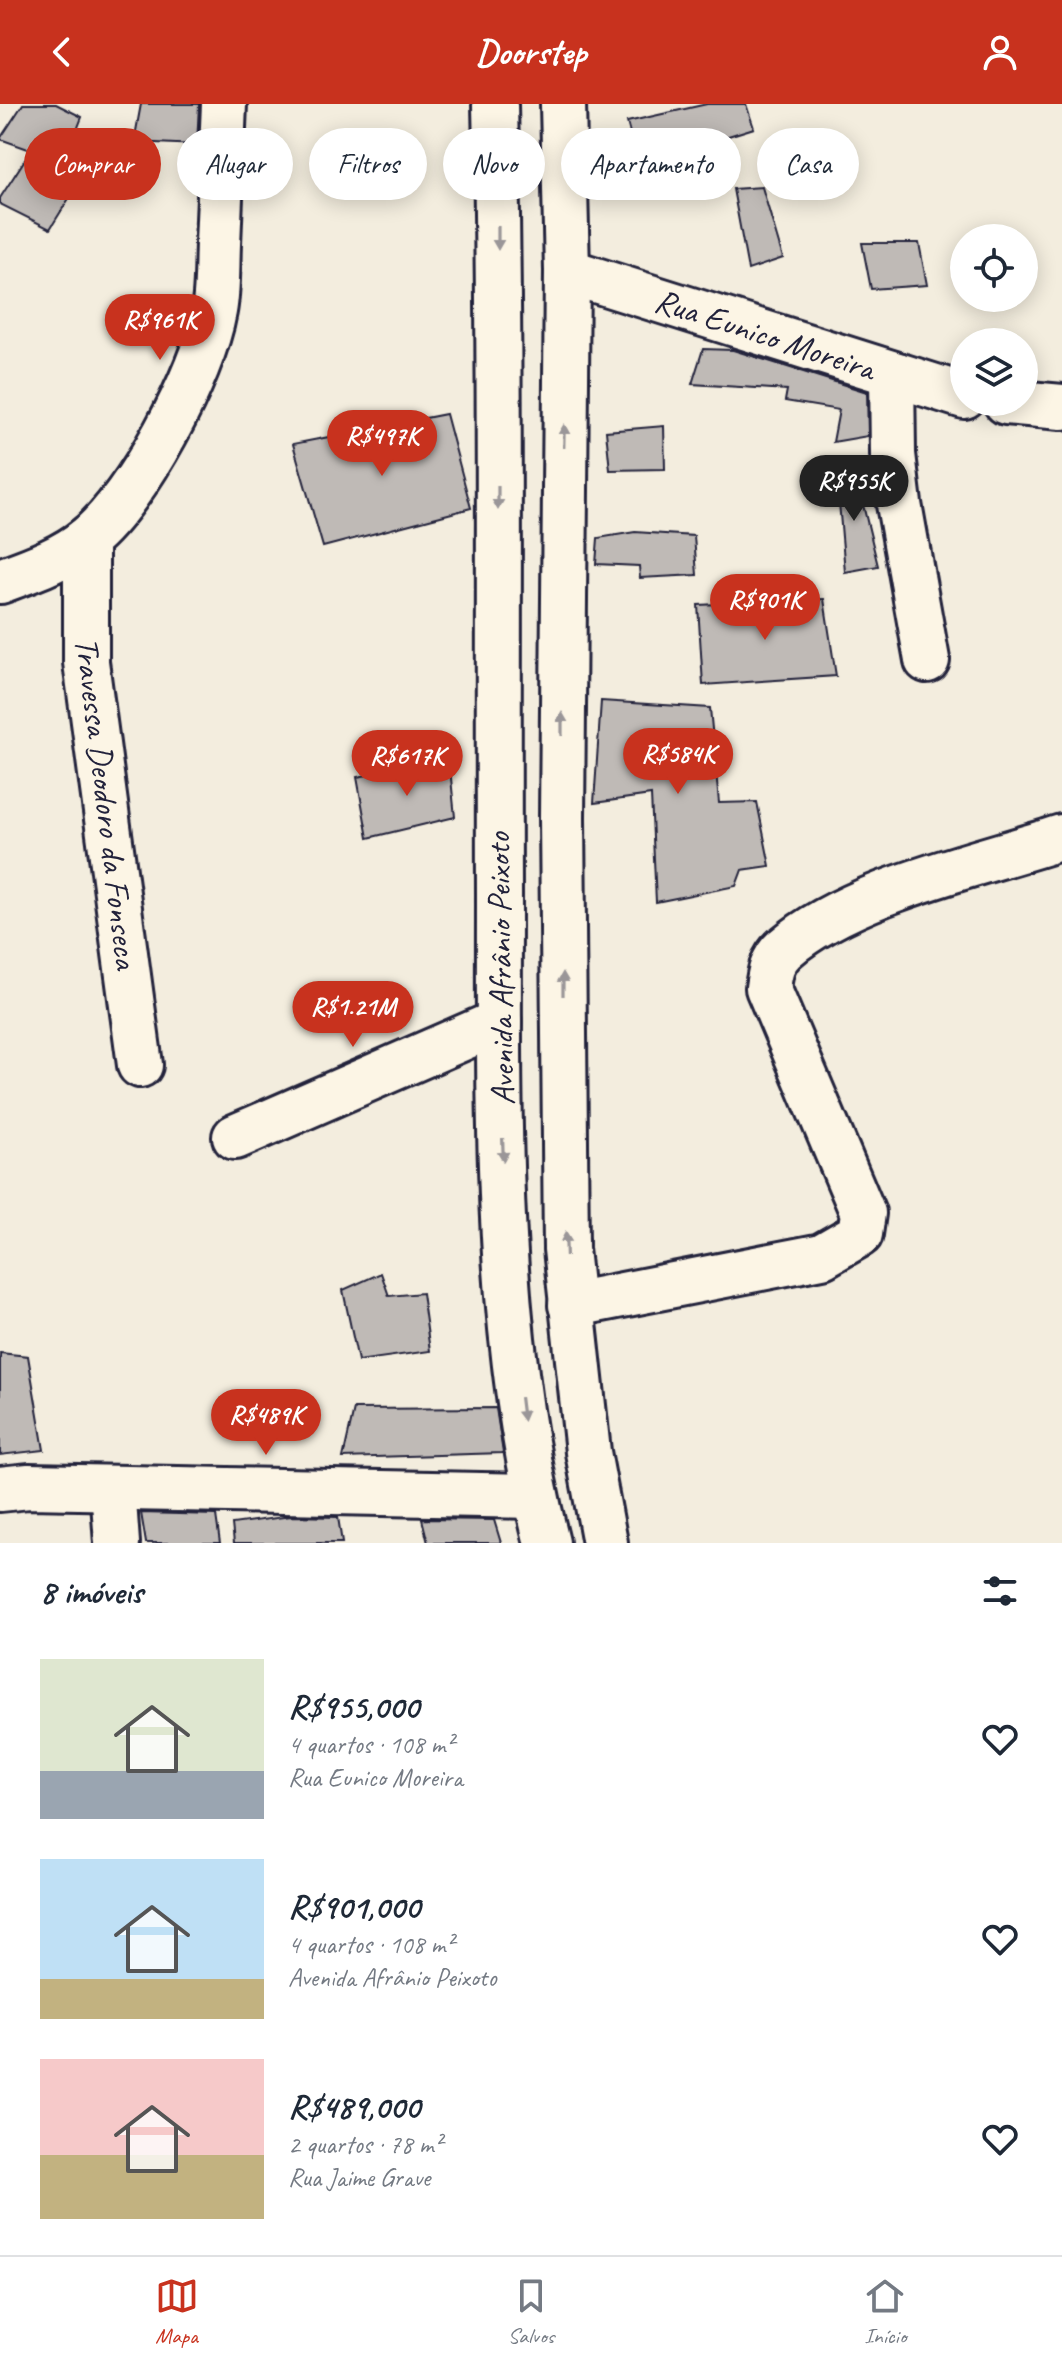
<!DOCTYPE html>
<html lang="pt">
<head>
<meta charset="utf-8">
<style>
  :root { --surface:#fff; --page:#f6f6f7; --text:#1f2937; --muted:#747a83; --line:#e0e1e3; --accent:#c8321e }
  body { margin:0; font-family:Caveat,sans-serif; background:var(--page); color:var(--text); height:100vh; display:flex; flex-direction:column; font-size:30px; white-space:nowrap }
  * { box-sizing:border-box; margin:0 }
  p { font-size:26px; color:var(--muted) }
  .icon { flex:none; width:44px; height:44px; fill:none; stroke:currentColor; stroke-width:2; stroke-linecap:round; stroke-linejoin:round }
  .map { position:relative; height:1439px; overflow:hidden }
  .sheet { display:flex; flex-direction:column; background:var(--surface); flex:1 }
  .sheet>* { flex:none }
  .top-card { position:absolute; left:24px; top:24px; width:1014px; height:72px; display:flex; gap:16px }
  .fabs { position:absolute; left:950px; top:120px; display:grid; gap:16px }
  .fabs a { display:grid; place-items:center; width:88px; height:88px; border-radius:50%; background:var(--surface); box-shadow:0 4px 20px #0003; font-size:40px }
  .price { position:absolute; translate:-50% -68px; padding:0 18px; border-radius:28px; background:var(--accent); color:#fff; font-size:26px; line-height:52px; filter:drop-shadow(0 2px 4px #0008) }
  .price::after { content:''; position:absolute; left:50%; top:48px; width:24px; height:18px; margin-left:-12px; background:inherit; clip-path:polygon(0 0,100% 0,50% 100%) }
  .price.current { background:#222; color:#fff }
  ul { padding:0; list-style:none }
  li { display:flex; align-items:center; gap:24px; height:200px; padding:0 40px }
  li span { display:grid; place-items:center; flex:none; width:224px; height:160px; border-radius:0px; color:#555 }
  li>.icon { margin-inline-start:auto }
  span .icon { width:96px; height:96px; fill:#fffc; stroke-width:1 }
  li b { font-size:34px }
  h2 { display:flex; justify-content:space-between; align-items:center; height:96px; padding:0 40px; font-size:34px }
  .pill { padding:0 28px; border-radius:36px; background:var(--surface); box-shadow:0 4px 20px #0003; font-size:28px; line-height:72px }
  .pill.current { background:var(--accent); color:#fff }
  header { display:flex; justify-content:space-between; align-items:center; height:104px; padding:0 40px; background:var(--accent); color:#fff; font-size:36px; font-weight:700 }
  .menu { display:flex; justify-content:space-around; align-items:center; height:112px; border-top:2px solid var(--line); background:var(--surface); font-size:22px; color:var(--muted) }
  .menu a { display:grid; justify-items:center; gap:4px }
  .menu .current { color:var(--accent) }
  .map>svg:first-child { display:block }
  .building { fill:#bfbab6; stroke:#22223b; stroke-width:2 }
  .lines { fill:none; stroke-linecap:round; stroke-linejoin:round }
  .minor-casing { stroke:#22223b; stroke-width:50 }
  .major-casing { stroke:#22223b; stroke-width:50 }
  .minor { stroke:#fcf5e5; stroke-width:44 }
  .major { stroke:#fcf5e5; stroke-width:44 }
  .oneway { fill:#9a9698 }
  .labels { text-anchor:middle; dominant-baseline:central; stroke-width:6; stroke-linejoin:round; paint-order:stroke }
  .street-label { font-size:34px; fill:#22223b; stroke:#fcf5e5 }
</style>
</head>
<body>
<header><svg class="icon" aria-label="back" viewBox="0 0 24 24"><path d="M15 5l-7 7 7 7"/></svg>Doorstep<svg class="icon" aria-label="person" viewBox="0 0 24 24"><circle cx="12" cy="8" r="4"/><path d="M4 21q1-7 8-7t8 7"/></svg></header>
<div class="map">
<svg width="1062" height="1439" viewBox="0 0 1062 1439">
  <rect width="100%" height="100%" fill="#f3edde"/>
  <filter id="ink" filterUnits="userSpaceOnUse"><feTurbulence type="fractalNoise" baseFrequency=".0125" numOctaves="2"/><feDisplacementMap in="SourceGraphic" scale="16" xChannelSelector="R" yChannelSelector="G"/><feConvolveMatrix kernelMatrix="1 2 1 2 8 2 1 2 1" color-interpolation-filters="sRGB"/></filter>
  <g filter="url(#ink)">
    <g class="building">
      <path d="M23,0H56L82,13L56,80L73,88L50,125L0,100V94L31,46L0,35Z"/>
      <path d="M141,0H199L197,41L134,38Z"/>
      <path d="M707,0H746L754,24L638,60L627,18Z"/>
      <path d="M762,83L783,154L748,166L733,85Z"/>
      <path d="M862,139H919L927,181L871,185Z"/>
      <path d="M703,245L733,246L867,288L868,332L833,338L839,306L785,297L787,286L692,280Z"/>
      <path d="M446,310L471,404L323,443L293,340Z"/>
      <path d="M664,322L665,365L610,366L606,327Z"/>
      <path d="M853,360L878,462L845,468L836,363Z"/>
      <path d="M635,428L694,432L697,471L640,474L639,462L596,460L598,434Z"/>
      <path d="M824,495L836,572L703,581L698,501Z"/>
      <path d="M601,597L710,604L719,699L757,698L770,762L742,766L736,782L656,798L651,691L594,699Z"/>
      <path d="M449,655L455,713L368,734L357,673Z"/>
      <path d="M381,1169L389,1192L422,1189L430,1247L358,1257L343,1186Z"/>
      <path d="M0,1249L28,1252L44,1346L0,1351Z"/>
      <path d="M496,1304L503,1349L343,1354L354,1305Z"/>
      <path d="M141,1409L216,1411L220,1439H146Z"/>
      <path d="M291,1412L338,1413L342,1439H234L232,1420Z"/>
      <path d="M422,1415L494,1416L501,1439H428Z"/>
    </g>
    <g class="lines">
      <g class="minor-casing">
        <g id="minor">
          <path d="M567,167L964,292"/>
          <path d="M892,270L893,350L899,400L927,556"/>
          <path d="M1006,298L1062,303"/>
          <path d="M86,436V558L140,961"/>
          <path d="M235,1033L499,918"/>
          <path d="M571,1201L822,1152L860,1130L863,1109L768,884C770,869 772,856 784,845C851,787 977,761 1062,733"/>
          <path d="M113,1384L117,1439"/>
          <path d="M0,1385L29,1382L535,1392"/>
        </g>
      </g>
      <g class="major-casing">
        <g id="major">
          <path d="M495,0C501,263 498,527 499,790C499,1005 494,1229 547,1439"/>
          <path d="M563,0L567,167L562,714L566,1145L588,1348L605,1439"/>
          <path d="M0,477C30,466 63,455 88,434C137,394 203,270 214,207C218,186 217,162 218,140C220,94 222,47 224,0"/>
        </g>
      </g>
      <use href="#minor" class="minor"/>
      <use href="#major" class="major"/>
    </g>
    <defs><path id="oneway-solid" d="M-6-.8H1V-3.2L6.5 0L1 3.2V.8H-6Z" transform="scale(2)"/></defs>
    <g class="oneway">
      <use href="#oneway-solid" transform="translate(498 134) rotate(90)"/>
      <use href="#oneway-solid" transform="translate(564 332) rotate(-89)"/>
      <use href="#oneway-solid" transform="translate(498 394) rotate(90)"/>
      <use href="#oneway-solid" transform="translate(562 620) rotate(-90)"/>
      <use href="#oneway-solid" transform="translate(563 880) rotate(-90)"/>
      <use href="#oneway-solid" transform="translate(503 1046) rotate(88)"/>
      <use href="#oneway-solid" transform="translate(566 1140) rotate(-92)"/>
      <use href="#oneway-solid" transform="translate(522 1305) rotate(83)"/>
    </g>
  </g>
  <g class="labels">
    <g class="street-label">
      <text transform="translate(765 230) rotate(18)">Rua Eunico Moreira</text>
      <text transform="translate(107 699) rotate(83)">Travessa Deodoro da Fonseca</text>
      <text transform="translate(500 865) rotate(-91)">Avenida Afrânio Peixoto</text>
    </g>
  </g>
</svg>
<div class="fabs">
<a><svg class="icon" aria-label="locate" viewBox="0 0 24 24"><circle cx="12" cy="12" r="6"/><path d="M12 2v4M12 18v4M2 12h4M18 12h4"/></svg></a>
<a><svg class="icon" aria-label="layers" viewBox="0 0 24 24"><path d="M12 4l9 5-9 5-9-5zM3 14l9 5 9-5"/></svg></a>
</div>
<b class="price" style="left:160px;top:258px">R$961K</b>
<b class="price" style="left:382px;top:374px">R$497K</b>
<b class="price current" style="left:854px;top:419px">R$955K</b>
<b class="price" style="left:765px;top:538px">R$901K</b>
<b class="price" style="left:678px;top:692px">R$584K</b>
<b class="price" style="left:407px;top:694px">R$617K</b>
<b class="price" style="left:353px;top:945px">R$1.21M</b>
<b class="price" style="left:266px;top:1353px">R$489K</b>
<div class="top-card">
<a class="pill current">Comprar</a>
<a class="pill">Alugar</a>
<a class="pill">Filtros</a>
<a class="pill">Novo</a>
<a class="pill">Apartamento</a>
<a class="pill">Casa</a>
</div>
</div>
<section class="sheet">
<h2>8 imóveis<svg class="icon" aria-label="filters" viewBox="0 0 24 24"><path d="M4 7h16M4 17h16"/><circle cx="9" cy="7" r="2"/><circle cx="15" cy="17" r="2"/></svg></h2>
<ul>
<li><span style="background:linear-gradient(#dfe7d0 70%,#9aa5b1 0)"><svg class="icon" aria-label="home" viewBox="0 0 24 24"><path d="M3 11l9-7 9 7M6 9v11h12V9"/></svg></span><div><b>R$955,000</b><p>4 quartos · 108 m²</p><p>Rua Eunico Moreira</p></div><svg class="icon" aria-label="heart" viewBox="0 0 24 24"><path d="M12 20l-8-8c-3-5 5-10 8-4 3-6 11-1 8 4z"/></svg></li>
<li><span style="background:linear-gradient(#bfe0f5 75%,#c2b280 0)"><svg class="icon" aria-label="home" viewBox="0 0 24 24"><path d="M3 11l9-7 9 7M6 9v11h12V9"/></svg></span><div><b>R$901,000</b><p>4 quartos · 108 m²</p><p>Avenida Afrânio Peixoto</p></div><svg class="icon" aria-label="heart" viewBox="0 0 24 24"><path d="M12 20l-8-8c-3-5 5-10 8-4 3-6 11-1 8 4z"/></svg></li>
<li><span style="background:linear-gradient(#f6c9c9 60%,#c2b280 0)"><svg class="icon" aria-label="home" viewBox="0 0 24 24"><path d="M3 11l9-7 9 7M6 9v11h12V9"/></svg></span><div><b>R$489,000</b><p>2 quartos · 78 m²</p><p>Rua Jaime Grave</p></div><svg class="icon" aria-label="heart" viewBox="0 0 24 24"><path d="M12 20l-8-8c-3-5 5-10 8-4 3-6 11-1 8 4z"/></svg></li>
</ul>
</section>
<nav class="menu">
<a class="current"><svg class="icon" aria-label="map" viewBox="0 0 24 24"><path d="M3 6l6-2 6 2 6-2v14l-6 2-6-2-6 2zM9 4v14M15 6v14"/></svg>Mapa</a>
<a><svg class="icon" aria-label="saved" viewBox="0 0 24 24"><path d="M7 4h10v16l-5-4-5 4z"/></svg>Salvos</a>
<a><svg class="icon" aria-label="home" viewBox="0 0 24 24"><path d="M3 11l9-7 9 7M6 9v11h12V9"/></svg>Início</a>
</nav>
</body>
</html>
